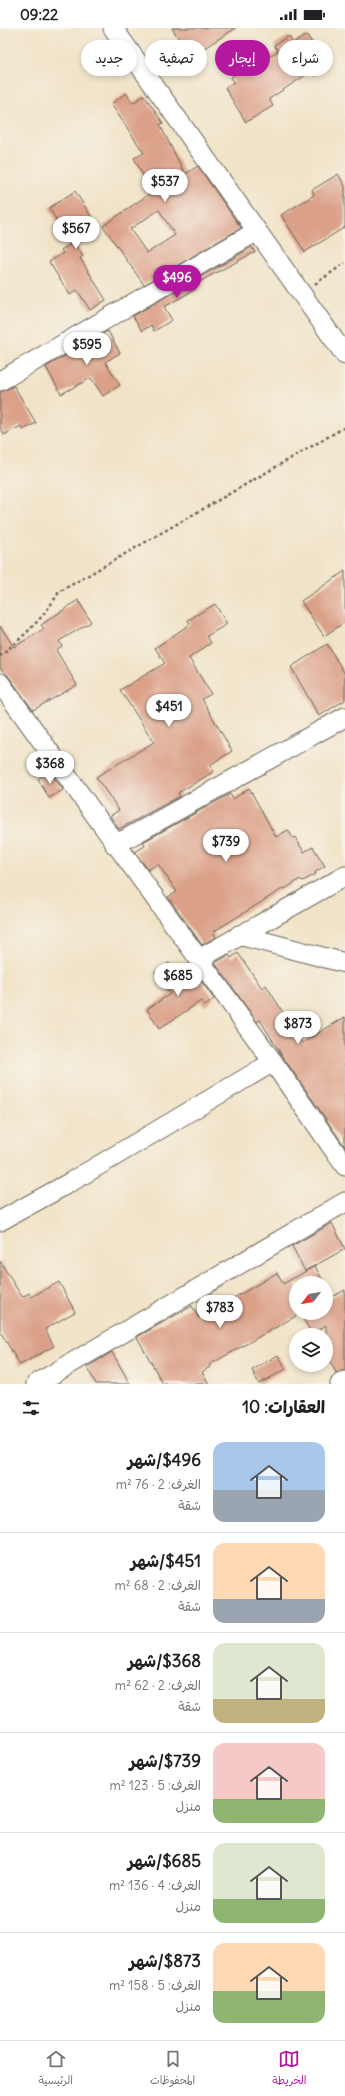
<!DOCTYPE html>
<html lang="ar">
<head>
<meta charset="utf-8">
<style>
  :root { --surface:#fff; --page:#f2f2f2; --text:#202124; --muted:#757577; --line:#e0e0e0; --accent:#b5179e }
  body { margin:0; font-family:Delius,"Playpen Sans Arabic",sans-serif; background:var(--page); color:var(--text); direction:rtl; height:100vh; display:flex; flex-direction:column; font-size:15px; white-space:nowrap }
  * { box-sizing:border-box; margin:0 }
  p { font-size:13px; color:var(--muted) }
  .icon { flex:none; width:22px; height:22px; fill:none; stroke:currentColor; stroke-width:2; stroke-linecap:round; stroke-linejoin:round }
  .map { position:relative; height:1356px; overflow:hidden; direction:ltr }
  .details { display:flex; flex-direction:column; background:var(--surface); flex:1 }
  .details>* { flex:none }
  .hud { position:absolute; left:12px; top:12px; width:321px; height:36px; direction:rtl; display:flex; gap:8px }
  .needle { width:26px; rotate:239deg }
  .controls { position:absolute; left:289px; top:1248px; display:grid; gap:8px }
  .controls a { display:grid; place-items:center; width:44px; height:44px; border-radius:50%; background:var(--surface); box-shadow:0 2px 6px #0003; font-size:20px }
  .price { position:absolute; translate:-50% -34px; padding:0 9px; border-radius:14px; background:#fff; color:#222; font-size:13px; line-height:26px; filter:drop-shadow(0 1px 2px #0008) }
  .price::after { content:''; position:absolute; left:50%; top:24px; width:12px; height:9px; margin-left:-6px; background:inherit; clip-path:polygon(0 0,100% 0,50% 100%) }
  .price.selected { background:var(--accent); color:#fff }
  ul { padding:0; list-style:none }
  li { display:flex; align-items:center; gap:12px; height:100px; padding:0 20px }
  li+li { border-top:1px solid var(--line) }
  li span { display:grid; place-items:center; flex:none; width:112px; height:80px; border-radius:12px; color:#555 }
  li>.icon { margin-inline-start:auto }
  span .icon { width:48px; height:48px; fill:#fffc; stroke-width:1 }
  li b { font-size:17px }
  h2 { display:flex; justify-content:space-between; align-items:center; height:48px; padding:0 20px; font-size:17px }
  .chip { padding:0 14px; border-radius:18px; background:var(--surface); box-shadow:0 2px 6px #0003; font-size:14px; line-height:36px }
  .chip.selected { background:var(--accent); color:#fff }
  .status { display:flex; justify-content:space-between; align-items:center; height:28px; padding:0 20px; background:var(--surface); direction:ltr }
  .status svg { height:11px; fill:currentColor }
  .dock { display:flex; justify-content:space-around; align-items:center; height:56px; border-top:1px solid var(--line); background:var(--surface); font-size:11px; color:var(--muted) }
  .dock a { display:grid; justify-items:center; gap:2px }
  .dock .selected { color:var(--accent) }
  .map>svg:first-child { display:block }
  .building { fill:#dba088; fill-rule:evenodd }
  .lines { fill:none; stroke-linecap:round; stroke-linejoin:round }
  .street-casing { stroke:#676258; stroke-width:21 }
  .path { stroke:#676258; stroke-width:2.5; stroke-dasharray:3 3; stroke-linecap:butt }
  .street { stroke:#fff; stroke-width:19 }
</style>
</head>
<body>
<div class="status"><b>09:22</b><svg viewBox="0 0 49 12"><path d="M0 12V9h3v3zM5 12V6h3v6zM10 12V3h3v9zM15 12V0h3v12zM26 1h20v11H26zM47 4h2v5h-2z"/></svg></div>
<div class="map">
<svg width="345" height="1356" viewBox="0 0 345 1356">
  <rect width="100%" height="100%" fill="#f7f3e8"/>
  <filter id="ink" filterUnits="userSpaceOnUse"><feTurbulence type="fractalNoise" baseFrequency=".025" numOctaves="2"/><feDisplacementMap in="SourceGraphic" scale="8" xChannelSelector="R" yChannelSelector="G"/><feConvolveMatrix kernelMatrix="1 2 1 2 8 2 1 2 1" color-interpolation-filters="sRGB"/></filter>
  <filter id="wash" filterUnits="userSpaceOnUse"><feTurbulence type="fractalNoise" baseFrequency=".012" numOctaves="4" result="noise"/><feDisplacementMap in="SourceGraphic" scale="16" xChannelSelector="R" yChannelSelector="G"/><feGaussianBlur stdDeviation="0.9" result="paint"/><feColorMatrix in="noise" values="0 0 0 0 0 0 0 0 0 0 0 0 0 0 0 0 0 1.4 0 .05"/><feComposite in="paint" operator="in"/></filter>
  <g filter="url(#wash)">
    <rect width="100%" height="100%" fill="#f1e3c7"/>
    <g id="blocks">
      <g class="building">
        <path d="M172,0H236L190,29Z"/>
        <path d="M307,7L327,40L315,48L312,43L269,71L273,78L246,94L225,60L234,54L231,49L278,23L274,17L289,8L293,15Z"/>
        <path d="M110,14L122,32L113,37L101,20Z"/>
        <path d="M126,65L133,75L144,67L163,95L160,97L185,146L198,138L241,200L144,257L103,198L152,164L134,130L144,125L111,76ZM159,182L175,207L147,225L130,201Z"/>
        <path d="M338,146L345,158V199L305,224L281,187L314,167L312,162Z"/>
        <path d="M75,163L99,201L74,215L83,228L80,230L106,272L90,282L77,262L70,267L49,234L63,225L61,222L71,216L49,180Z"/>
        <path d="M252,219L255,224L193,257L196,261L164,279L172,292L154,303L151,297L142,303L133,288Z"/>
        <path d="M108,303L120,325L105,334L120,357L103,368L91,350L61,366L46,339Z"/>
        <path d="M14,358L36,395L23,402L21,398L4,407L0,400V364Z"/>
        <path d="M345,543V594L324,608L301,573Z"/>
        <path d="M78,572L91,594L59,613L62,618L56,622L77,657L33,682L9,649L0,640V598L14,619L44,601L41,597Z"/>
        <path d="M215,576L227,596L207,608L211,615L189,630L211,666L202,671L232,723L210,737L213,744L178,765L180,768L119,801L110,788L119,782L96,749L154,714L120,662L165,635L155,620L190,596L188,592Z"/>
        <path d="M327,616L345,646V672L319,688L291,639Z"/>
        <path d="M50,744L63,762L49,770L38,751Z"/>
        <path d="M249,760L276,809L288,802L293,810L295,809L304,824L313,819L325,838L315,844L316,846L305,852L302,853L300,851L285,861L284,860L213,904L216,909L202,917L168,869L177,864L158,836L148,842L135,824L145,818L143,814L230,766L233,771Z"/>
        <path d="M238,925L262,960L266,957L302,1015L345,989V1119L283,1029L260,992L257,994L215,935L229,927L231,930Z"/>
        <path d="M169,935L184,957L197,947L214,971L205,978L201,973L159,1001L147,981L170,966L155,944Z"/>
        <path d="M332,1195L345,1221L305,1243L292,1218Z"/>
        <path d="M0,1233L22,1269L29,1265L31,1269L59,1254L75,1284L45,1301L54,1318L20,1337L0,1303Z"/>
        <path d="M315,1238L324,1255H296V1288L209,1337L210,1339L202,1344L209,1356H163L137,1309L192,1278L199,1290L277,1245L283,1256Z"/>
        <path d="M345,1262V1342L336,1345L326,1326V1297L312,1306L300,1285H326V1272Z"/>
        <path d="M112,1324L130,1356H96L87,1339Z"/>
        <path d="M278,1327L286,1341L259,1356L252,1342Z"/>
      </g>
    </g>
  </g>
  <g filter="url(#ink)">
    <use href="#blocks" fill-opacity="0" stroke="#676258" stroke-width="1"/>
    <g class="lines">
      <g class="street-casing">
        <g id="street">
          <path d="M113,0L345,327"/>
          <path d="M0,353L257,203"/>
          <path d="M0,655L273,1034L345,1138"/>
          <path d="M115,817L345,689"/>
          <path d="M239,907L345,935"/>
          <path d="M199,931L345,848"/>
          <path d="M0,1193L69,1155L273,1034"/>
          <path d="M36,1356L345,1174"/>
          <path d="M340,1356L345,1353"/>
        </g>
      </g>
      <g class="path">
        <path d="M315,256L345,235"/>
        <path d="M0,628C26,606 41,593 59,564L345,399"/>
      </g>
      <use href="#street" class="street"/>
    </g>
  </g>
</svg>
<div class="controls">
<a><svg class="needle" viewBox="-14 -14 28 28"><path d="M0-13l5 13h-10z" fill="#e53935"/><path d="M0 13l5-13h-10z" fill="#757577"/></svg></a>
<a><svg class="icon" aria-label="layers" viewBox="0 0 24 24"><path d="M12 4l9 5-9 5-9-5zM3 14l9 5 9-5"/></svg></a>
</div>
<b class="price" style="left:165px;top:175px">$537</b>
<b class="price" style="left:76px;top:222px">$567</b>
<b class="price selected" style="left:177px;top:271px">$496</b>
<b class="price" style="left:87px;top:338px">$595</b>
<b class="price" style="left:169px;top:700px">$451</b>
<b class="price" style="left:50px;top:757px">$368</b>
<b class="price" style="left:226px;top:835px">$739</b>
<b class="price" style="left:178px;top:969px">$685</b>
<b class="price" style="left:298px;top:1017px">$873</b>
<b class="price" style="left:220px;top:1301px">$783</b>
<div class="hud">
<a class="chip">شراء</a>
<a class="chip selected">إيجار</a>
<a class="chip">تصفية</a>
<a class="chip">جديد</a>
</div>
</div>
<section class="details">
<h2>العقارات: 10<svg class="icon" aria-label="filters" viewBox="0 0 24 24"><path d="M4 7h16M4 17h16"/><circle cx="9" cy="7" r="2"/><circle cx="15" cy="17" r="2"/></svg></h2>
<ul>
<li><span style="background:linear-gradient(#a9c7e8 60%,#9aa5b1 0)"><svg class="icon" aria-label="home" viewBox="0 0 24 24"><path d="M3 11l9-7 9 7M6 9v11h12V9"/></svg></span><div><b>$496/شهر</b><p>الغرف: 2 · 76 m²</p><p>شقة</p></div></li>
<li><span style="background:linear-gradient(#ffd9b3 70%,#9aa5b1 0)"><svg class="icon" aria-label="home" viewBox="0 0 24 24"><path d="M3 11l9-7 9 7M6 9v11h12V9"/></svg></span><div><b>$451/شهر</b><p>الغرف: 2 · 68 m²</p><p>شقة</p></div></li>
<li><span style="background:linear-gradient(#dfe7d0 70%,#c2b280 0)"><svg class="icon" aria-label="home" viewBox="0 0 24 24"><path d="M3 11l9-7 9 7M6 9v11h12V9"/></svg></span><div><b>$368/شهر</b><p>الغرف: 2 · 62 m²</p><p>شقة</p></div></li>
<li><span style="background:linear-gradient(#f6c9c9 70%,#8fb573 0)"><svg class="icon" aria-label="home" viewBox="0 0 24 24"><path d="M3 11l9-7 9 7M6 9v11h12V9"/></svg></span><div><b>$739/شهر</b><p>الغرف: 5 · 123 m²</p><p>منزل</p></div></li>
<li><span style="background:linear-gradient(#dfe7d0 70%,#8fb573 0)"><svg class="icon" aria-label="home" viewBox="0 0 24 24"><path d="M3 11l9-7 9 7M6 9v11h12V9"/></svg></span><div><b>$685/شهر</b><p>الغرف: 4 · 136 m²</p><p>منزل</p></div></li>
<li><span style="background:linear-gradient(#ffd9b3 60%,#8fb573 0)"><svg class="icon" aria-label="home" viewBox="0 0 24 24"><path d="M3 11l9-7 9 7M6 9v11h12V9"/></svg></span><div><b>$873/شهر</b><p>الغرف: 5 · 158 m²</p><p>منزل</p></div></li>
</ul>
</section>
<nav class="dock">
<a class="selected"><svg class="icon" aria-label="map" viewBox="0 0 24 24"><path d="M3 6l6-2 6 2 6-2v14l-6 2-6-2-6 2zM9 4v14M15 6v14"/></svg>الخريطة</a>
<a><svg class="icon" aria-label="saved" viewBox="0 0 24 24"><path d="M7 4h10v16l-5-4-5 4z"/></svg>المحفوظات</a>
<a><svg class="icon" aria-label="home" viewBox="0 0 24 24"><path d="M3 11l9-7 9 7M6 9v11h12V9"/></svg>الرئيسية</a>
</nav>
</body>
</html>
